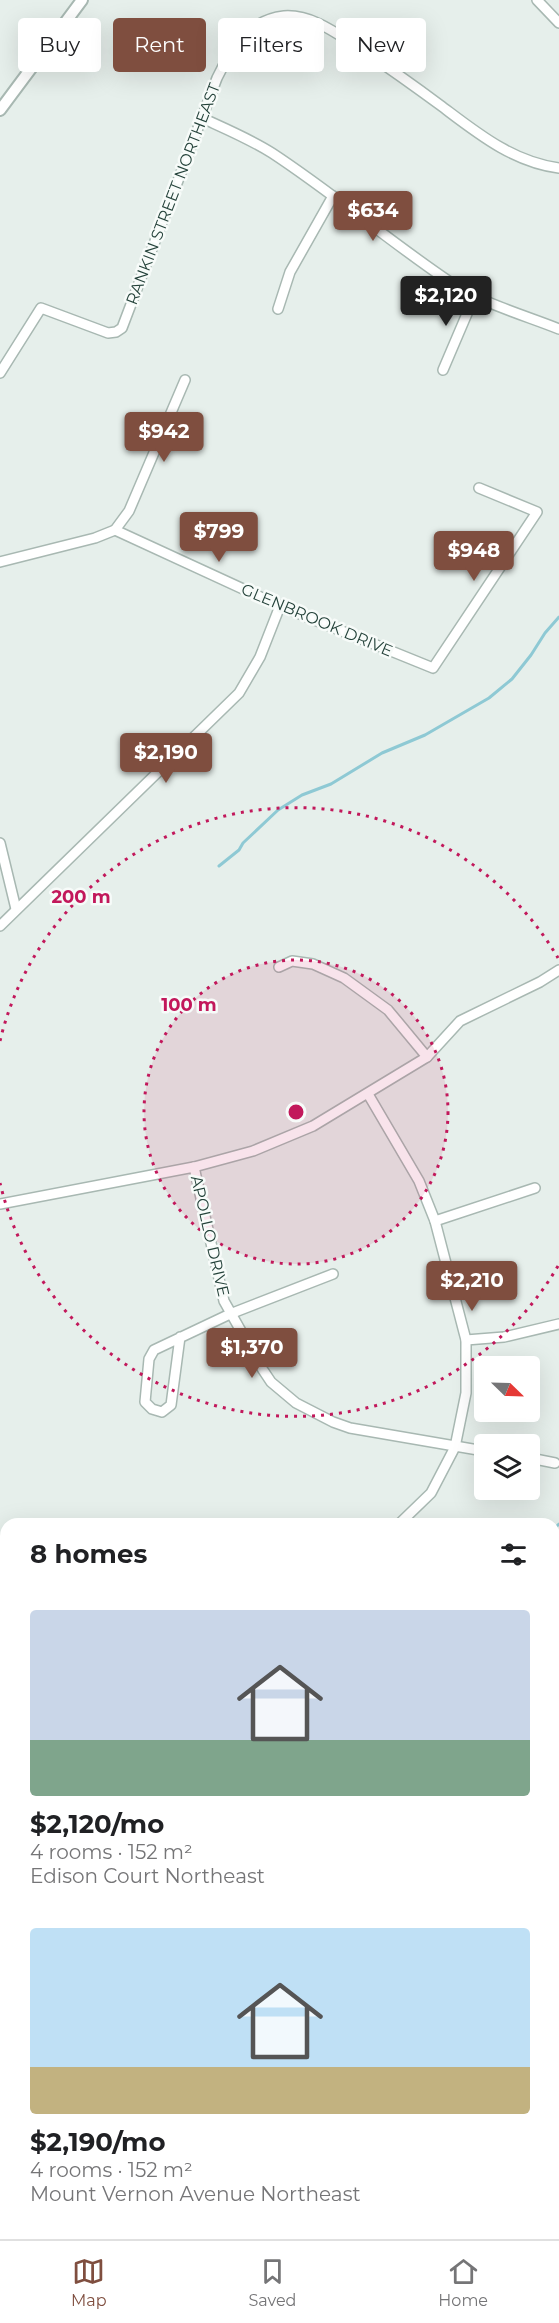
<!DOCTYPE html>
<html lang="en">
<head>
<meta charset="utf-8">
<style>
  :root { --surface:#fff; --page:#f6f6f6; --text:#202124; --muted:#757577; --line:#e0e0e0; --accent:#7f4e3f }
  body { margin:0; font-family:Montserrat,sans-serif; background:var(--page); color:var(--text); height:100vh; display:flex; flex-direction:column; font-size:22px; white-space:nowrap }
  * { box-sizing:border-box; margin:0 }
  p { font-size:20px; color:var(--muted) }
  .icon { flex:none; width:33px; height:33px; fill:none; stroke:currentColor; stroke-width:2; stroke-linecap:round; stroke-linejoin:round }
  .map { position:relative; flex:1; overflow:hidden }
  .side { position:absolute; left:0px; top:1518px; width:560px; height:722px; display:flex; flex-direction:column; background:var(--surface); border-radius:18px 18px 0 0; box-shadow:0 6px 24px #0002 }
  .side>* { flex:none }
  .guide { position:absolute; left:18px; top:18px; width:524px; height:54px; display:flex; gap:12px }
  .needle { width:39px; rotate:113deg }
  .tools { position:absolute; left:474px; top:1356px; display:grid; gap:12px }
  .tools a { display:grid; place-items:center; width:66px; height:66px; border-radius:6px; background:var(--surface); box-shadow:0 6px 24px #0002; font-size:30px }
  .price { position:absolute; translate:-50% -51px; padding:0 14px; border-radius:6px; background:var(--accent); color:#fff; font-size:20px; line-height:39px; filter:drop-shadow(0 2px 3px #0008) }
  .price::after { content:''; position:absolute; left:50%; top:36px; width:18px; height:14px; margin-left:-9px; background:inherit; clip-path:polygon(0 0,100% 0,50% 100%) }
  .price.active { background:#222; color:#fff }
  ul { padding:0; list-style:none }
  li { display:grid; align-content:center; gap:12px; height:318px; padding:0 30px }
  li span { display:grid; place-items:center; height:186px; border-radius:6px; color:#555 }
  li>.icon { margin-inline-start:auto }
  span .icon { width:108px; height:108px; fill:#fffc; stroke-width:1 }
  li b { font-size:26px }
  h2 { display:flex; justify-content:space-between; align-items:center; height:72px; padding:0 30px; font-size:26px }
  .chip { padding:0 21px; border-radius:6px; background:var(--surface); box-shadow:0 6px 24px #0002; font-size:21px; line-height:54px }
  .chip.active { background:var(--accent); color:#fff }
  .menu { display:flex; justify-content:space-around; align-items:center; height:84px; border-top:2px solid var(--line); background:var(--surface); font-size:16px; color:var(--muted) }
  .menu a { display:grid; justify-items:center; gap:3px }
  .menu .active { color:var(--accent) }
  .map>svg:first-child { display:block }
  .forest { fill:url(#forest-crowns) }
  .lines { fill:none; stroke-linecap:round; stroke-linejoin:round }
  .stream { stroke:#8ec9d4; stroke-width:3 }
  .minor-casing { stroke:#a8b8b2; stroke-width:12 }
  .tertiary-casing { stroke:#a8b8b2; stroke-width:14 }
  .minor { stroke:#fff; stroke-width:9 }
  .tertiary { stroke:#fff; stroke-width:10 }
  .ring { fill:none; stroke:#c2185b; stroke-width:3; stroke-dasharray:3 6 }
  .labels { text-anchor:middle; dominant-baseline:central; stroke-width:5; stroke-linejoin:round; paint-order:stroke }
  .street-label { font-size:16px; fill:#24423a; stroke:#f7fbf9 }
  .centre { fill:#c2185b; stroke:#f7fbf9; stroke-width:3 }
  .ring-label { font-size:18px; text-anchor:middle; font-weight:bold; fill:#c2185b; stroke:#f7fbf9; stroke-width:5; stroke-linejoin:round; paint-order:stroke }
</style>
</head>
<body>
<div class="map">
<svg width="559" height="2239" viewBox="0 0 559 2239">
  <defs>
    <pattern id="forest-crowns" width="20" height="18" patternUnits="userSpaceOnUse" patternTransform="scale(1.5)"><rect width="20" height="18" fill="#bfe0c8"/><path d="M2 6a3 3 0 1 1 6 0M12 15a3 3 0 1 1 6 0" fill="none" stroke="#a4c1ad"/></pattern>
  </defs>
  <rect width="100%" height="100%" fill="#e6efeb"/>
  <path class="forest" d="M0,1909L6,1933V2117L0,2119Z"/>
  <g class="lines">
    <g class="stream">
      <path d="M219,866L239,850L243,843L278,810L302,795L331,784L382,753L425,735L489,698L512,679L531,655L545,633L559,617"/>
      <path d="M554,1529L559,1524"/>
    </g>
    <g class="minor-casing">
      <g id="minor">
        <path d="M537,0L559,23"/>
        <path d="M202,118C226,129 250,139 272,153C333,193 389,241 450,282C481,303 524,315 559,329"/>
        <path d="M278,309L290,272L333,196"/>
        <path d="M443,370L475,295"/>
        <path d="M0,373L41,308L108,333L116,332L122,328L217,78C231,49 248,20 284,16C311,14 336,33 358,47C386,66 413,85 440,105C476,132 512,162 559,168"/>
        <path d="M115,530L129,511L185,380"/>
        <path d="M0,562L95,538L115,530L280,606L433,668L537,512L479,488"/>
        <path d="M0,843L16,909"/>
        <path d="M0,926L239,693L260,657L280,606"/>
        <path d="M279,967L292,961L313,964L344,978L388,1010L427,1057"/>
        <path d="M368,1094L419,1181L435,1221L466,1340V1393L455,1447L431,1493L399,1524"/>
        <path d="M194,1167L224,1301L263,1370L271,1382L296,1403L333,1422L350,1428L484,1451"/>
        <path d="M0,1204L194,1167L253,1151L313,1126L427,1057L460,1021L540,982L559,970"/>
        <path d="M435,1221L535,1188"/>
        <path d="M180,1337L171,1405L162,1412L152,1409L145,1402L149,1359L154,1350L230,1314L333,1274"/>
        <path d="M466,1340L504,1337L559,1324"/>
        <path d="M530,1458L555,1463"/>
        <path d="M0,1722L6,1723"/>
        <path d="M392,2234L394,2239"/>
        <path d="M149,2239L154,2234"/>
      </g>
    </g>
    <g class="tertiary-casing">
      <g id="tertiary">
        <path d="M0,110L82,0"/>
        <path d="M0,1561L6,1592"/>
        <path d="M554,1972L559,1973"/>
        <path d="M217,2234L220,2239"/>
      </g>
    </g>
    <use href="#minor" class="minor"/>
    <use href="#tertiary" class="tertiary"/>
  </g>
  <circle cx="296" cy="1112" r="152" fill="#c2185b" fill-opacity=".12"/>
  <g class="ring">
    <circle cx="296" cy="1112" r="152"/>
    <path d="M558 1266A304 304 0 0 1 0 1183M0 1041A304 304 0 0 1 558 958"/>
  </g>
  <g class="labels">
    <g class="street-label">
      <text transform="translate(173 194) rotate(-69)">RANKIN STREET NORTHEAST</text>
      <text transform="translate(317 620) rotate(23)">GLENBROOK DRIVE</text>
      <text transform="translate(210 1236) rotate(77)">APOLLO DRIVE</text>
    </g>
  </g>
  <circle cx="296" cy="1112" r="9" class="centre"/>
  <g class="ring-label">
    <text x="81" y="903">200 m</text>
    <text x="189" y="1011">100 m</text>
  </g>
</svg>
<div class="tools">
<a><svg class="needle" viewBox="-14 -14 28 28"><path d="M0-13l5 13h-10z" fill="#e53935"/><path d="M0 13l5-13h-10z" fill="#757577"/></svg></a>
<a><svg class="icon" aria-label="layers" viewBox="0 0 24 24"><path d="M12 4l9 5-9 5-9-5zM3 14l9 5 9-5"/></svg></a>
</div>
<b class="price" style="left:373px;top:242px">$634</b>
<b class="price active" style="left:446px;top:327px">$2,120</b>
<b class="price" style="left:164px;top:463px">$942</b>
<b class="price" style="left:219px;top:563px">$799</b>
<b class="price" style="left:474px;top:582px">$948</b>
<b class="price" style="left:166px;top:784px">$2,190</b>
<b class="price" style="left:472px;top:1312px">$2,210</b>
<b class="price" style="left:252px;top:1379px">$1,370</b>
<div class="guide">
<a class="chip">Buy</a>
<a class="chip active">Rent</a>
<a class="chip">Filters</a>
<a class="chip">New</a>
</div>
<section class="side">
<h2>8 homes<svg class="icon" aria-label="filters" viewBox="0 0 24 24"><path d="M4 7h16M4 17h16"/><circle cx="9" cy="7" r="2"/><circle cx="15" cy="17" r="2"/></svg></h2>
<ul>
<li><span style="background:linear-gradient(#c9d6e8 70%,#7fa58c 0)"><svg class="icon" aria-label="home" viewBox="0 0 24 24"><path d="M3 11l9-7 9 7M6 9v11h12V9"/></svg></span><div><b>$2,120/mo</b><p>4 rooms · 152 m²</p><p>Edison Court Northeast</p></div></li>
<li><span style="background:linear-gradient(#bfe0f5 75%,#c2b280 0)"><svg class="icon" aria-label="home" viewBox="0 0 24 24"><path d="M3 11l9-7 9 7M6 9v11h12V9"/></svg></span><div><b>$2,190/mo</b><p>4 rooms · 152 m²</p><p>Mount Vernon Avenue Northeast</p></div></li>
</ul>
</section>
</div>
<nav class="menu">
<a class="active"><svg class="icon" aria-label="map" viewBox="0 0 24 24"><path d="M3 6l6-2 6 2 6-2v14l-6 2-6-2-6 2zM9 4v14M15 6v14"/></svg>Map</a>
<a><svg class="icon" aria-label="saved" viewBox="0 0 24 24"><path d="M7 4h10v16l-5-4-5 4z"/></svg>Saved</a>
<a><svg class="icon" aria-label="home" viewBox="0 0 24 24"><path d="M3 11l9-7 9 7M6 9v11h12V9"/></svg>Home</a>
</nav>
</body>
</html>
